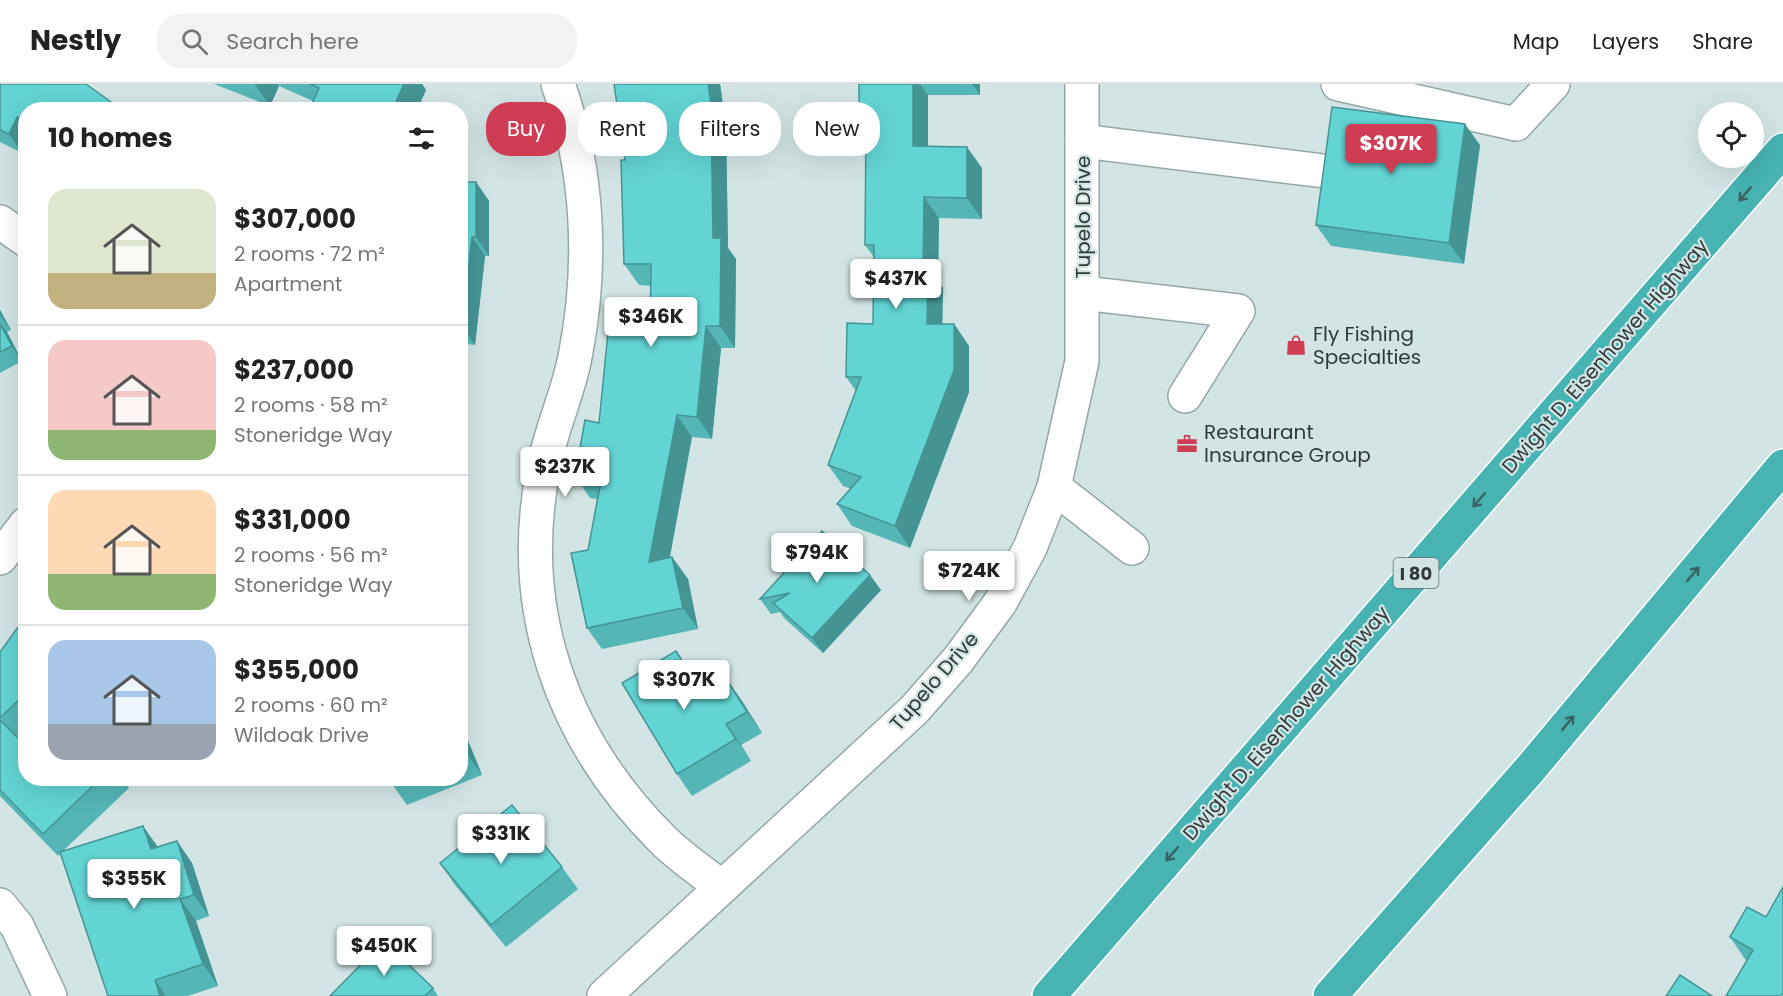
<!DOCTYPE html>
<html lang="en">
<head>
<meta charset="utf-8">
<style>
  :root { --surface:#fff; --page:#f2f2f2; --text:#222; --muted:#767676; --line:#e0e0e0; --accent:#ce3d53 }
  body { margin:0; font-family:Poppins,sans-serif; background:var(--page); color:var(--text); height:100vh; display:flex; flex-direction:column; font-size:22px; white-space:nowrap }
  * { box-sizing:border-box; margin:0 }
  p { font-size:20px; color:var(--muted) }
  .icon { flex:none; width:33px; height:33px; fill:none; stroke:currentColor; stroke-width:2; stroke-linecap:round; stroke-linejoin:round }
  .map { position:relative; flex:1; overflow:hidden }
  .details { position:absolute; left:18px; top:18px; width:450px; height:684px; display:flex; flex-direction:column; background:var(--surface); border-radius:24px; box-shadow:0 6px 24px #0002 }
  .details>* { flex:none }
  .top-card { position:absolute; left:486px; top:18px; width:570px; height:54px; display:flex; gap:12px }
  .buttons { position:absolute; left:1698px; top:18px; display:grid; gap:12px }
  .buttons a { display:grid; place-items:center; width:66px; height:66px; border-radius:50%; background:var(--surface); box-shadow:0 6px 24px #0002; font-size:30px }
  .price { position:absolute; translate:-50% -51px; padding:0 14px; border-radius:6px; background:#fff; color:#222; font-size:20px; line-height:39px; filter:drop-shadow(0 2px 3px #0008) }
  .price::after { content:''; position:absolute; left:50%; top:36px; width:18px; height:14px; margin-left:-9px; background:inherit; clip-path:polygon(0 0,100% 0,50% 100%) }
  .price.current { background:var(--accent); color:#fff }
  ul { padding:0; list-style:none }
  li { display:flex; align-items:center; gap:18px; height:150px; padding:0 30px }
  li+li { border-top:2px solid var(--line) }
  li span { display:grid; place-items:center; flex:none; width:168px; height:120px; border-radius:18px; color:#555 }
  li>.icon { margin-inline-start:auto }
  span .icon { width:72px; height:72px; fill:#fffc; stroke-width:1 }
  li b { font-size:26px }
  h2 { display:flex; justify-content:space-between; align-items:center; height:72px; padding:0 30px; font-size:26px }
  .pill { padding:0 21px; border-radius:24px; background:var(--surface); box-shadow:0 6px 24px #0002; font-size:21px; line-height:54px }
  .pill.current { background:var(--accent); color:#fff }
  header { display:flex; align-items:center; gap:36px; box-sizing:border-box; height:84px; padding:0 30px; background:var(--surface); border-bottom:2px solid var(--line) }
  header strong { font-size:28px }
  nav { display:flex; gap:33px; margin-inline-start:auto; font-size:21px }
  .search { width:420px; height:54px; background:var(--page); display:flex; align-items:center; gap:15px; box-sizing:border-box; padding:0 21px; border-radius:24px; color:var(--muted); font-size:22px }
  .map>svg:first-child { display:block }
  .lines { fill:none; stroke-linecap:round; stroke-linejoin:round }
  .minor-casing { stroke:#95a7a6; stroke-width:36 }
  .highway-casing { stroke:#fff; stroke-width:36 }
  .minor { stroke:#fff; stroke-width:33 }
  .highway { stroke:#47b3b3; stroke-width:33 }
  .wall { fill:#55b6b6 }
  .shaded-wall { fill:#459494 }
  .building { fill:#63d4d4; stroke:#459494; stroke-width:1.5 }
  .oneway { stroke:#396363 }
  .labels { text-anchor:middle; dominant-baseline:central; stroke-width:4.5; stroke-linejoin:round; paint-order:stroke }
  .shield { fill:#d2e5e4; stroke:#616c6c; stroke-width:1.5 }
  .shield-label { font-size:18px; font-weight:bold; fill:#313838 }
  .street-label { font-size:20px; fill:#313838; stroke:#d2e5e4 }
  .poi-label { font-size:20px; fill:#313838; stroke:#d2e5e4; text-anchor:start }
</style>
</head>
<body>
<header>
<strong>Nestly</strong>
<div class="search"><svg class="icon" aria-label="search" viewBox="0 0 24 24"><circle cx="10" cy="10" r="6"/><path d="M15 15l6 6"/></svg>Search here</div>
<nav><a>Map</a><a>Layers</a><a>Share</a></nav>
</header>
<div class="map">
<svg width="1783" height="912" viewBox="0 0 1783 912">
  <rect width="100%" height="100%" fill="#d2e5e4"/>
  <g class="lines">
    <g class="minor-casing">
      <g id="minor">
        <path d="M558,0C589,87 593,182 575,273C568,310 551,345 544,382C515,524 561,654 662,755C680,773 702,788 722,803"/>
        <path d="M1338,0L1516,40L1553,0"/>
        <path d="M1082,57L1324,87"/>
        <path d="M0,138L26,156"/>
        <path d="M1083,209L1238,227L1185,312"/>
        <path d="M1054,403L1132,464"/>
        <path d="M0,474L26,440"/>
        <path d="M0,821L17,842L50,912"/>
        <path d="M604,912L914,626L958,576L1000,519L1030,464L1054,403L1082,277V0"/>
      </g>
    </g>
    <g class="highway-casing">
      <g id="highway">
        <path d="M1049,912L1783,66"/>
        <path d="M1330,912L1531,684L1783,382"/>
      </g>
    </g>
    <use href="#minor" class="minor"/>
    <use href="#highway" class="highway"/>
  </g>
  <g class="wall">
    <path d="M0,0L26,26V62L22,69L0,58Z"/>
    <path d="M214,0H422L426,6L417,26H313L311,22L313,17L279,2L270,22Z"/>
    <path d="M614,0H720L726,42L728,164L736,175L735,264H721L712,355L692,353L669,474L672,473L688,495L698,545L602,565L587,544L588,466L597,415L590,414L575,392L599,339L650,252L651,202L639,201L624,180L625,76Z"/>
    <path d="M859,0H980V11H928V63L982,84V135L939,134L938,198L943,204L942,240H954L969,262V308L910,464L852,442L837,420L851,405L843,402L828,381L856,307L846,293L873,240L874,173L865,161L866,47L859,37Z"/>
    <path d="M1480,61L1464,180L1331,162L1316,141Z"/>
    <path d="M460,82L464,86V98H476L489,117V172H485L475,261L460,259Z"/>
    <path d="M0,226L11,246L7,248L22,277L0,289Z"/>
    <path d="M822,447L881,506L823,569L784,534L780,528L771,530L760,515Z"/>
    <path d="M26,532V645L17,653L26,694H122L129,704L63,767L158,763L177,757L192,779L209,832L196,837L218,902L188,912H108L60,770L58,772L0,712V568Z"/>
    <path d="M676,567L691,589L704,610L727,596L742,617L762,649L741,661L751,677L692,712L677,690Z"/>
    <path d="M460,637L482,691L407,721L392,700L390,694H460Z"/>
    <path d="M440,779L562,783L578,805L506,863L455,801Z"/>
    <path d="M1766,833L1783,912L1745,875L1730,853Z"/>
    <path d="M433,904L438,912H330Z"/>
  </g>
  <g class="shaded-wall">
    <path d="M255,0H277L279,2L270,22L255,1Z"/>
    <path d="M404,0H422L426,6L417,26H392Z"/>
    <path d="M708,0H720L726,42L728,164L736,175L735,264L720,242L713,154Z"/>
    <path d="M913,0H920L928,11V84L913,62Z"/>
    <path d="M972,0H980V11Z"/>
    <path d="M17,33L26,44V62L22,69L9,50Z"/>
    <path d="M1465,40L1480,61L1464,180L1449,159Z"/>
    <path d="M967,63L982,84V135L967,114Z"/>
    <path d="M460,82L464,86V117L460,113Z"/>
    <path d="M476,98L489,117V172L476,153Z"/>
    <path d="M924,113L939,134L938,198L943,204L942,262L927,240L923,183Z"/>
    <path d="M472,153L485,172L475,261L462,242Z"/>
    <path d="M0,226L11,246L0,231Z"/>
    <path d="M0,239L7,248L22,277L12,262Z"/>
    <path d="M954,240L969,262V308L910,464L895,442Z"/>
    <path d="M706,242L721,264L712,355L697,333Z"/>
    <path d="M677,331L692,353L665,500L649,478Z"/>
    <path d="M672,473L688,495L698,545L683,524Z"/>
    <path d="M870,491L881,506L823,569L812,554Z"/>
    <path d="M676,567L691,589L718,632L703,610Z"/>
    <path d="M727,596L742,617L762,649L747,628Z"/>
    <path d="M460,637L482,691L467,670L460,654Z"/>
    <path d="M726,640L741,661L751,677L736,655Z"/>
    <path d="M143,742L158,763L151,765Z"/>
    <path d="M177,757L192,779L209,832L194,811Z"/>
    <path d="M180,815L196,837L218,902L203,880Z"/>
    <path d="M155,896L166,912H160Z"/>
  </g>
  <g class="building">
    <path d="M0,0H86L122,26H26V37L17,33L9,50L0,46Z"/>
    <path d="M310,0H404L392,26H318L311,22L319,4Z"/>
    <path d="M614,0H708L711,20L713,154H721L720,242H706L697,333L677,331L649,478L672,473L683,524L587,544L571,469L588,466L601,397L575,392L585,336L599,339L608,248L650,252L651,180H624L621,76H625Z"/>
    <path d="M859,0H913V62L967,63V114L924,113L923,183H928L927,240H954V286L895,442L837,420L861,393L828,381L861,293H846L847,239L873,240L874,161H865L866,37H859Z"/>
    <path d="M1332,23L1465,40L1449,159L1316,141Z"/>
    <path d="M460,98H476V153H472L462,242H460Z"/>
    <path d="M0,240L12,262L0,268Z"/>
    <path d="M822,447L870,491L812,554L773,519L790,509L760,515Z"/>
    <path d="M26,489V497L22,494Z"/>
    <path d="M26,532V609L0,634V568Z"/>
    <path d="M676,567L703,610L727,596L747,628L726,640L736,655L677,690L622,599Z"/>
    <path d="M0,636L26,662V694H101L43,750L0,706Z"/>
    <path d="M460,654L467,670L460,672Z"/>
    <path d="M390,694H405L392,700Z"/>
    <path d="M512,721L562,783L491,841L440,779Z"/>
    <path d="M143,742L151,765L177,757L194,811L180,815L203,880L155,896L160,912H108L60,768Z"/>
    <path d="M1783,803V909L1781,912H1726L1753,866L1730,853L1747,823L1766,833Z"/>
    <path d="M384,857L433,904L425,912H330Z"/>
    <path d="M1680,891L1712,912H1666Z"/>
  </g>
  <defs><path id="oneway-shaft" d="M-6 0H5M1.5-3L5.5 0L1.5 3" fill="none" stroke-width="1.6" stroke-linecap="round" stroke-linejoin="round" transform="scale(1.5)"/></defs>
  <g class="oneway">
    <use href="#oneway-shaft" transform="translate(1745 110) rotate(131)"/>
    <use href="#oneway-shaft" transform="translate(1479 416) rotate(131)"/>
    <use href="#oneway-shaft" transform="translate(1693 490) rotate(-50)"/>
    <use href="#oneway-shaft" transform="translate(1568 639) rotate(-50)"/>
    <use href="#oneway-shaft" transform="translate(1172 770) rotate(131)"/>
  </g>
  <defs>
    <g id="shop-bare" transform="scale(1.62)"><path d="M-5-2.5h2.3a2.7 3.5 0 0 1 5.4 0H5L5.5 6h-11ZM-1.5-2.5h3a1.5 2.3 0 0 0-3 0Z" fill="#ce3d53" stroke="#d2e5e4" stroke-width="2.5" paint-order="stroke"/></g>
    <g id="office-bare" transform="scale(1.62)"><path d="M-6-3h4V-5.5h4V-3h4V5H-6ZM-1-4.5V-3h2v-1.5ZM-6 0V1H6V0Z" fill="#ce3d53" stroke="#d2e5e4" stroke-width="2.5" paint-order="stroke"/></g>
  </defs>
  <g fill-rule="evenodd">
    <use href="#shop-bare" x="1296" y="261"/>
    <use href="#office-bare" x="1187" y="360"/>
  </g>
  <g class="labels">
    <rect class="shield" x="1393.5" y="474" width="45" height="30" rx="4.5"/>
    <g class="shield-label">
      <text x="1416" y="489">I 80</text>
    </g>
    <g class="street-label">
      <text transform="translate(1083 133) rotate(-90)">Tupelo Drive</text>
      <text transform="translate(1605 272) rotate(-49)">Dwight D. Eisenhower Highway</text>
      <text transform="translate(934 597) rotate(-49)">Tupelo Drive</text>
      <text transform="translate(1286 639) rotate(-49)">Dwight D. Eisenhower Highway</text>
    </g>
    <g class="poi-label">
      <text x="1313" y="250">Fly Fishing<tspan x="1313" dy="23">Specialties</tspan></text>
      <text x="1204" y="348">Restaurant<tspan x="1204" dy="23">Insurance Group</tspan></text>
    </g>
  </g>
</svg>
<div class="buttons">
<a><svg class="icon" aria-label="locate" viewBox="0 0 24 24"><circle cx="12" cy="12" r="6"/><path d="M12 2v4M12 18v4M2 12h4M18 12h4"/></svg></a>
</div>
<b class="price current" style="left:1391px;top:91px">$307K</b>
<b class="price" style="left:896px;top:226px">$437K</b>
<b class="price" style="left:651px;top:264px">$346K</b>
<b class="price" style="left:565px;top:414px">$237K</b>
<b class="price" style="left:817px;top:500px">$794K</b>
<b class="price" style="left:969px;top:518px">$724K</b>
<b class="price" style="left:684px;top:627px">$307K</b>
<b class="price" style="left:501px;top:781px">$331K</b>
<b class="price" style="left:134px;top:826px">$355K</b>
<b class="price" style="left:384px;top:893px">$450K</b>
<div class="top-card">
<a class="pill current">Buy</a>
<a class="pill">Rent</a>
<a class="pill">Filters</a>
<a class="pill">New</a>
</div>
<section class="details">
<h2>10 homes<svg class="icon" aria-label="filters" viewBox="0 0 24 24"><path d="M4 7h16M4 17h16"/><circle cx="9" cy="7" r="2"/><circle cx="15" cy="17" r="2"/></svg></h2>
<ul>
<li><span style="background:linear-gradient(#dfe7d0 70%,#c2b280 0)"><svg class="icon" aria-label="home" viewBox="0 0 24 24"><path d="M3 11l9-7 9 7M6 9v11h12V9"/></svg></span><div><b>$307,000</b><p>2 rooms · 72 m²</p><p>Apartment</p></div></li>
<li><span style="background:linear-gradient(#f6c9c9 75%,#8fb573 0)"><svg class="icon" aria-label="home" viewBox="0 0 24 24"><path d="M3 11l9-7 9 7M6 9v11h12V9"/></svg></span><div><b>$237,000</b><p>2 rooms · 58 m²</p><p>Stoneridge Way</p></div></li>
<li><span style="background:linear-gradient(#ffd9b3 70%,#8fb573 0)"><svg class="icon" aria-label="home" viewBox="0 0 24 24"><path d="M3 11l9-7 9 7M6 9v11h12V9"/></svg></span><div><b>$331,000</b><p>2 rooms · 56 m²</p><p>Stoneridge Way</p></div></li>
<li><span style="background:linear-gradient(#a9c7e8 70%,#9aa5b1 0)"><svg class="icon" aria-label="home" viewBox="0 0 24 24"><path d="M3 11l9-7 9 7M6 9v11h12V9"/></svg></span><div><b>$355,000</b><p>2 rooms · 60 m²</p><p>Wildoak Drive</p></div></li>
</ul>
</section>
</div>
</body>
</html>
